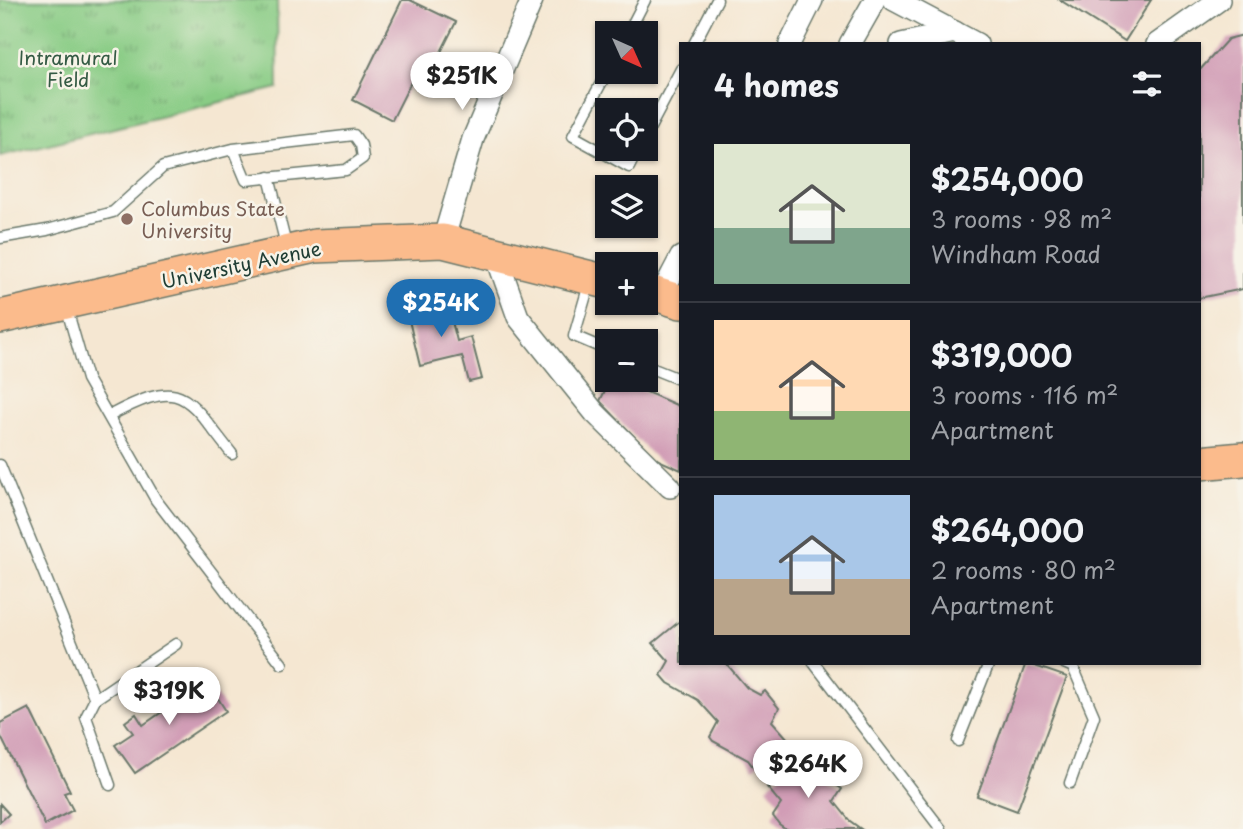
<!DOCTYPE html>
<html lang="en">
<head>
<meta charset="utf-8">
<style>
  :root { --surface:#171b24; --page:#242831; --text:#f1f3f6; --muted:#9ea1a6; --line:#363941; --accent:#1f6fb2 }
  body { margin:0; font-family:"Playpen Sans",sans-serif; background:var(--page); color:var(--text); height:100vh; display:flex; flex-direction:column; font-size:26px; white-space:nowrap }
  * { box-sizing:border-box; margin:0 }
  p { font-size:23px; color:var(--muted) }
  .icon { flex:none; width:38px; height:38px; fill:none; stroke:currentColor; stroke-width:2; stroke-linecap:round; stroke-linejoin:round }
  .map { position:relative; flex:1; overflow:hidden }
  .sheet { position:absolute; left:679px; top:42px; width:522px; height:623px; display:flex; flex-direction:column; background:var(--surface); border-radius:0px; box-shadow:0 2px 5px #0004 }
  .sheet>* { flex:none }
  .needle { width:46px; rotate:135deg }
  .tools { position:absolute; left:595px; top:21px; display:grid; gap:14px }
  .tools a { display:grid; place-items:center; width:63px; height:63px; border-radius:0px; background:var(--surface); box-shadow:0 2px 5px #0004; font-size:35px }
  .price { position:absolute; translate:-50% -60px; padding:0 16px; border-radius:24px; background:#fff; color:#222; font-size:23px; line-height:46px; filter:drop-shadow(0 2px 4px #0008) }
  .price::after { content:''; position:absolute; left:50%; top:42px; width:21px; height:16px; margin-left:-10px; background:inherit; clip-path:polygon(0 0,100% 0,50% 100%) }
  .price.current { background:var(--accent); color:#fff }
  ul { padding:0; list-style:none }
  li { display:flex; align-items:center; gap:21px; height:175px; padding:0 35px }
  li+li { border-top:2px solid var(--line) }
  li span { display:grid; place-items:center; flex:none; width:196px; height:140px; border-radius:0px; color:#555 }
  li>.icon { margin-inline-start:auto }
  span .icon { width:84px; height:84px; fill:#fffc; stroke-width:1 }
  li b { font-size:30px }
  h2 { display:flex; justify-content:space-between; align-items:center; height:84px; padding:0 35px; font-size:30px }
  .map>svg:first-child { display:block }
  .park { fill:url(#park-tufts); stroke:#54845c; stroke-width:2 }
  .building { fill:#d19db6 }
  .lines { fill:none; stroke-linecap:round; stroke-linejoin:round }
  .lane-casing { stroke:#6a786b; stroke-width:13 }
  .street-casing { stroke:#6a786b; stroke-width:24 }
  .primary-casing { stroke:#6a786b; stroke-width:36 }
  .lane { stroke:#fff; stroke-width:10 }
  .street { stroke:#fff; stroke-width:21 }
  .primary { stroke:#fbbb8c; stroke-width:33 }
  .education-dot { fill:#8d6e63; stroke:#f7f3e8; stroke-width:2.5 }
  .labels { text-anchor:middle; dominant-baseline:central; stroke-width:5; stroke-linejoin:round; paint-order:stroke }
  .park-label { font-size:19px; fill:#345a44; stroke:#f7f3e8 }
  .education-label { font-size:19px; fill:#785e54; stroke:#f7f3e8; text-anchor:start }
  .street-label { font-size:19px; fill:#1f3d34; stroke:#f7f3e8 }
</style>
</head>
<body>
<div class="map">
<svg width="1243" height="829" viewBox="0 0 1243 829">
  <defs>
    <pattern id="park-tufts" width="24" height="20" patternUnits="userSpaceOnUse" patternTransform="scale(1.75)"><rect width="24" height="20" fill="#89cc85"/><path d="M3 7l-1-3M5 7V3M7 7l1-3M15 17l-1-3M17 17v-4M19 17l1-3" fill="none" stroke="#6fa76e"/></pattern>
  </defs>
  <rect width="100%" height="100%" fill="#f7f3e8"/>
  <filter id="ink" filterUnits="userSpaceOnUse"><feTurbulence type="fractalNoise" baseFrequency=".0143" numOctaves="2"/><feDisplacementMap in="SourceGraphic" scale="14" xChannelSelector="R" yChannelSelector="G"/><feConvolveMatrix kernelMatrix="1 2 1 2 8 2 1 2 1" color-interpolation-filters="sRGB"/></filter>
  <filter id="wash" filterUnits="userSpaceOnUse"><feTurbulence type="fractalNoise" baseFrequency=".00686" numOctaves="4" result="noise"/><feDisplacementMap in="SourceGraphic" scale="28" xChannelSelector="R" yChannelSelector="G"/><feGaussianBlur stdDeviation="1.57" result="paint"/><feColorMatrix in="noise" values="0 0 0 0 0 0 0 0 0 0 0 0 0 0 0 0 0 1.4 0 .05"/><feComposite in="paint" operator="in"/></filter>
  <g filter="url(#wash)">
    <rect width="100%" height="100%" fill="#f5e7d2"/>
    <path class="park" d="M0,0H277L278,88L0,156Z"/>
    <g id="blocks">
      <g class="building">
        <path d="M402,0H410L456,22L430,74L418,68L392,120L353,100Z"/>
        <path d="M1060,0H1151L1125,41Z"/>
        <path d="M1243,35V289L1199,298V71L1228,39Z"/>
        <path d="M447,302L457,341L471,337L482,379L469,382L462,356L420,366L407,312Z"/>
        <path d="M610,380H619L681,407V470L656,459L600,401Z"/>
        <path d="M681,620V663H726L747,688L760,695L765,691L779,708L772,721L788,739L754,768L748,760L713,741L710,737L718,722L698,700L668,683L661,675L669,661L653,643Z"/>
        <path d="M1026,663L1067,677L1017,811L977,796Z"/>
        <path d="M207,681L226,711L135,773L115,745L133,733L125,722L136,714L143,725Z"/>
        <path d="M29,708L70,791L64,793L73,810L45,825L0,735V723Z"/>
        <path d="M798,759L842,789L834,801L850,821L861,829H786L779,824L773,816L781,804L767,787Z"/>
        <path d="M0,804L9,814L0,822Z"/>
      </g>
    </g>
  </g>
  <g filter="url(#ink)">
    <use href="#blocks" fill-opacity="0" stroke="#6a786b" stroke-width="2"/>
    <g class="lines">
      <g class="lane-casing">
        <g id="lane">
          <path d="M628,33L645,0"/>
          <path d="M694,44L717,0"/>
          <path d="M607,72L573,136L629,167L638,149"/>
          <path d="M646,135L681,69"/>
          <path d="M269,177L287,249"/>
          <path d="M0,238L47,230L113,212L163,167L233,149L354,135L361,145L363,158L346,170L246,180L233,149"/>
          <path d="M590,281L574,336L607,350"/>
          <path d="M66,306L87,379L156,500L282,664"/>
          <path d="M646,366L681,380"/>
          <path d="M109,416C184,376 184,394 232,454"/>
          <path d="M0,465L95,699L176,644"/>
          <path d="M814,663L941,829"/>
          <path d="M1064,663L1073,667L1094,716L1070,783"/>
          <path d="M95,699L86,717L110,785"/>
          <path d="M958,741L989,663"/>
        </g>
      </g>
      <g class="street-casing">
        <g id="street">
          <path d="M894,0L977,44"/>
          <path d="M790,44L812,0"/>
          <path d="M850,44L875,0"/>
          <path d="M901,44L955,32"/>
          <path d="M1157,44L1219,0"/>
          <path d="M443,241L473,139L532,0"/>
          <path d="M496,255L518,317L595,413L670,487"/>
          <path d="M661,295L681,257"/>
        </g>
      </g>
      <g class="primary-casing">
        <g id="primary">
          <path d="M646,291L681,302"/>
          <path d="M0,317L315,246L443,241L607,282"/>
          <path d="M1199,463L1243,459"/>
        </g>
      </g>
      <use href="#lane" class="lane"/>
      <use href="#street" class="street"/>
      <use href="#primary" class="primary"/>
    </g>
  </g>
  <circle class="education-dot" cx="127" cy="219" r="7"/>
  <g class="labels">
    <g class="park-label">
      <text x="68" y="57">Intramural<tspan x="68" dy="22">Field</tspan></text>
    </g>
    <g class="education-label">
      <text x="141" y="208">Columbus State<tspan x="141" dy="22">University</tspan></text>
    </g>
    <g class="street-label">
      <text transform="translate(241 264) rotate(-12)">University Avenue</text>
    </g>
  </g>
</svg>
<div class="tools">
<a><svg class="needle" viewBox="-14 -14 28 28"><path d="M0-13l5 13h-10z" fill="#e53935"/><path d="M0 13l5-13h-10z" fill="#9ea1a6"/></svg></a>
<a><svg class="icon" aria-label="locate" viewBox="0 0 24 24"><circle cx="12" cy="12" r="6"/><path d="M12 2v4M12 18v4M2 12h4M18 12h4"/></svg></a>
<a><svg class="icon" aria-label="layers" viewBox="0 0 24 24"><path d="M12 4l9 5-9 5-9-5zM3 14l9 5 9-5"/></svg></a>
<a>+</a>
<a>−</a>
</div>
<b class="price" style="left:462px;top:112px">$251K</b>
<b class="price current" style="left:441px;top:339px">$254K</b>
<b class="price" style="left:169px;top:727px">$319K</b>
<b class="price" style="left:808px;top:800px">$264K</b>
<section class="sheet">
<h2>4 homes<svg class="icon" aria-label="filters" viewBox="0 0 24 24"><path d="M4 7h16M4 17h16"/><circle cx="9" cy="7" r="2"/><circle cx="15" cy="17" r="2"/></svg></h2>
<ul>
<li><span style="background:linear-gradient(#dfe7d0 60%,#7fa58c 0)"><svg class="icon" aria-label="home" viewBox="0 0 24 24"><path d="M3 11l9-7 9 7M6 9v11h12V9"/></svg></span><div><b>$254,000</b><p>3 rooms · 98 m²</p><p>Windham Road</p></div></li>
<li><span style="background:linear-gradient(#ffd9b3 65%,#8fb573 0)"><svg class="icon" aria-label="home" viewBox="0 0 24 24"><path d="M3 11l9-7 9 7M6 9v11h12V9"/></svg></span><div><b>$319,000</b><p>3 rooms · 116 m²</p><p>Apartment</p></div></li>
<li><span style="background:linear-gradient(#a9c7e8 60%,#b9a48a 0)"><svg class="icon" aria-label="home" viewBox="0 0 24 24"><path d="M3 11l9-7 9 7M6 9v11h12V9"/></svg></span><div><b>$264,000</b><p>2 rooms · 80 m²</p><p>Apartment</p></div></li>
</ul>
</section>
</div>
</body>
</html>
